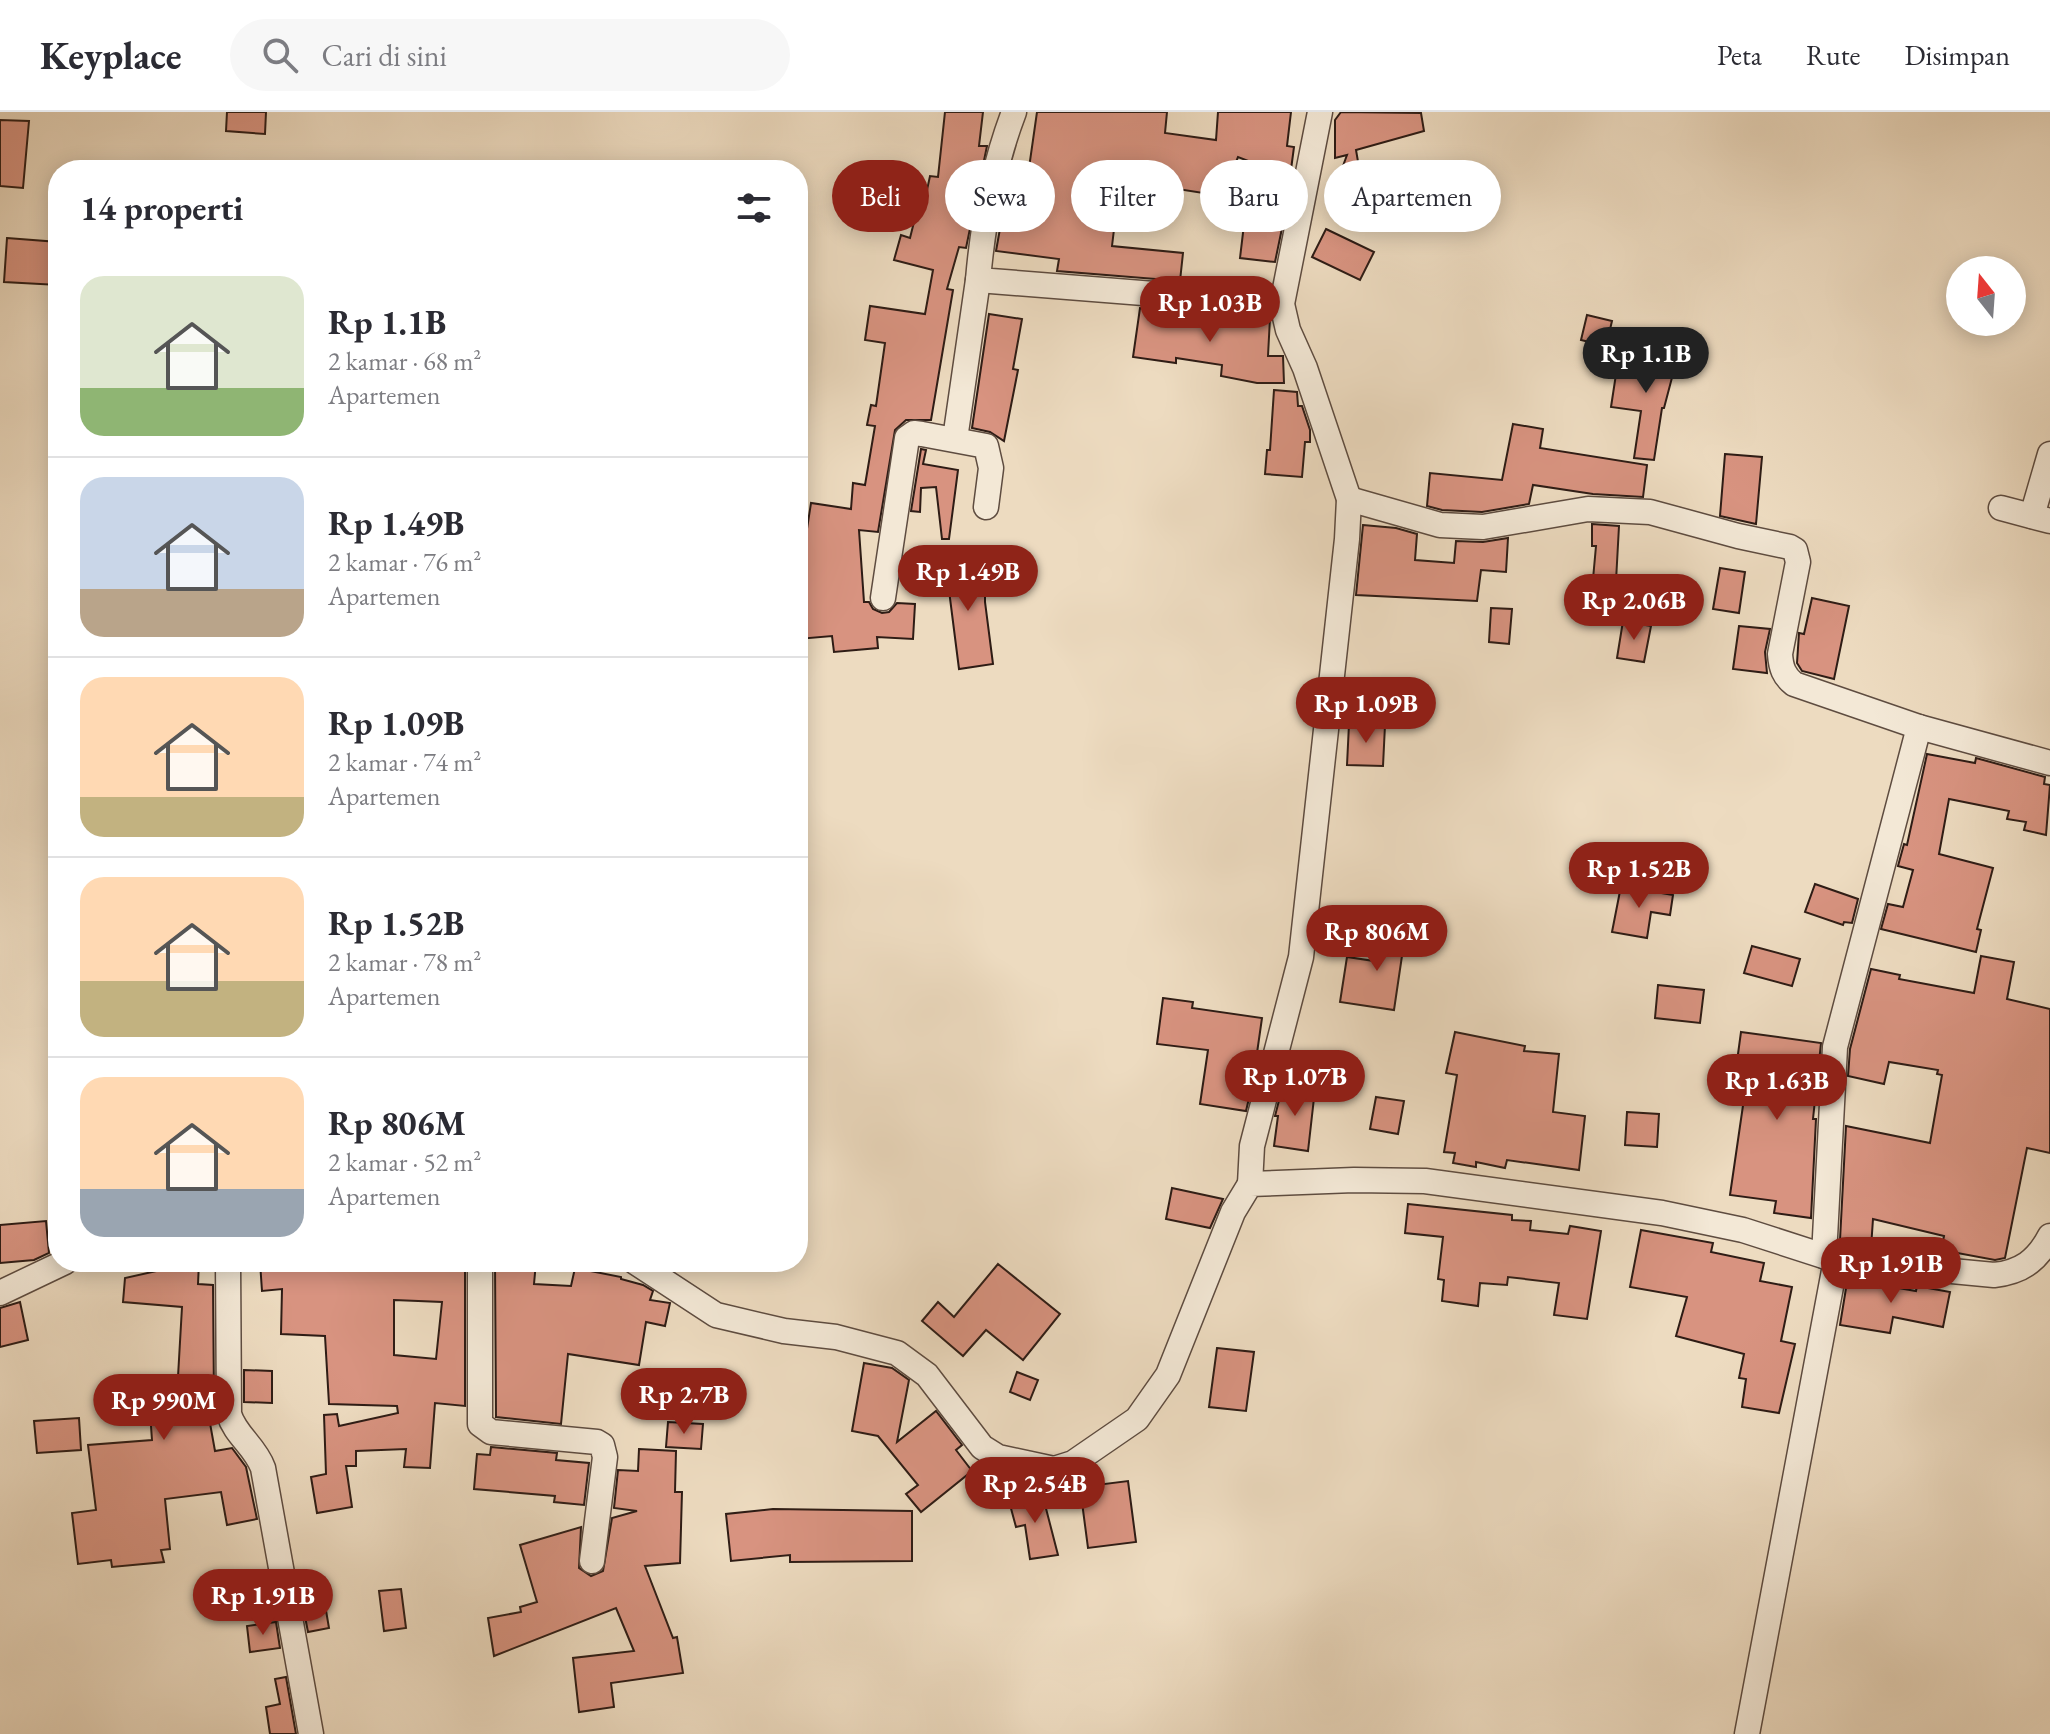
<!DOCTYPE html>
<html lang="id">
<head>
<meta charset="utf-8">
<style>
  :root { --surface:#fff; --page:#f7f7f7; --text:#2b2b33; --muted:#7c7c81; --line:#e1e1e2; --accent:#8f2418 }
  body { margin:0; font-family:"EB Garamond",serif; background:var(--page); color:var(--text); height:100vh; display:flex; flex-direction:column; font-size:30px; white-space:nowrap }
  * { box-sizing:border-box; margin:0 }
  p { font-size:26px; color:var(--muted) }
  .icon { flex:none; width:44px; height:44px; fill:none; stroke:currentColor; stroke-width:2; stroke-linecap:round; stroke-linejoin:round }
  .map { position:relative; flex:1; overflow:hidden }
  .sheet { position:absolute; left:48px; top:48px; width:760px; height:1112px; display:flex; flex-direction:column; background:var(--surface); border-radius:32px; box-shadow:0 4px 20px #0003 }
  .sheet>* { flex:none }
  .top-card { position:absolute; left:832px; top:48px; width:760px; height:72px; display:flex; gap:16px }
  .needle { width:52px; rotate:343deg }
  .controls { position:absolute; left:1946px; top:144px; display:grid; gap:16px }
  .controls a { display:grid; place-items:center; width:80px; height:80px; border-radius:50%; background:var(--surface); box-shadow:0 4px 20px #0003; font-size:40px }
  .price { position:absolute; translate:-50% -68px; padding:0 18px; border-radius:28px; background:var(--accent); color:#fff; font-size:26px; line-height:52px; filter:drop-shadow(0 2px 4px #0008) }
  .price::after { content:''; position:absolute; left:50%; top:48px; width:24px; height:18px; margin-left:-12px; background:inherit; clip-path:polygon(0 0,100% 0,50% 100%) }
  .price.active { background:#222; color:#fff }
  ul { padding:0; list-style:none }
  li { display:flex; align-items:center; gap:24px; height:200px; padding:0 32px }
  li+li { border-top:2px solid var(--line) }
  li span { display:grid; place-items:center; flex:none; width:224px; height:160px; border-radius:24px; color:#555 }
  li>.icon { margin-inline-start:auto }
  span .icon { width:96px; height:96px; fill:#fffc; stroke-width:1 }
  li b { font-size:34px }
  h2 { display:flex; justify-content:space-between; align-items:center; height:96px; padding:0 32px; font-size:34px }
  .chip { padding:0 28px; border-radius:36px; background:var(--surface); box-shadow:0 4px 20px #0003; font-size:28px; line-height:72px }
  .chip.active { background:var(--accent); color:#fff }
  header { display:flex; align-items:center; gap:48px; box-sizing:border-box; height:112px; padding:0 40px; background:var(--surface); border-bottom:2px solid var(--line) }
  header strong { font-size:38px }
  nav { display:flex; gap:44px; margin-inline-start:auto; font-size:28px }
  .search { width:560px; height:72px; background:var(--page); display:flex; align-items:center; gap:20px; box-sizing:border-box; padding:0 28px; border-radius:44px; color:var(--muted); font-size:30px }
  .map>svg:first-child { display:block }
  .building { fill:#d89380; stroke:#2e1c15; stroke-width:2; fill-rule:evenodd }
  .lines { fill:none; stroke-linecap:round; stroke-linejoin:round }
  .street-casing { stroke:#5e4c40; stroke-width:27 }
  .street { stroke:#f3e8d6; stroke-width:24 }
</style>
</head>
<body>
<header>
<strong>Keyplace</strong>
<div class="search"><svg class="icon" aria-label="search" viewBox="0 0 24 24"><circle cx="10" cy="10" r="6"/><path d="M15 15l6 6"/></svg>Cari di sini</div>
<nav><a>Peta</a><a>Rute</a><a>Disimpan</a></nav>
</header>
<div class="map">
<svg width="2050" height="1622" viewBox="0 0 2050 1622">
  <rect width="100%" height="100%" fill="#eddbc0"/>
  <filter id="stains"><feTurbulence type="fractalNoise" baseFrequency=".0025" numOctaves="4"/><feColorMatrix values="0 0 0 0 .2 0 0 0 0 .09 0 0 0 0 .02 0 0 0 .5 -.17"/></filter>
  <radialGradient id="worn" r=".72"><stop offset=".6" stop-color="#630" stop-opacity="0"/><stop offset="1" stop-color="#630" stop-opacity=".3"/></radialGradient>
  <g class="building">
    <path d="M227,0H266L265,22L226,19Z"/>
    <path d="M945,0H983L979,34H987L966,136L959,135L947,177L953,178L931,308H906L895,318L878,420L859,418L864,490H869L873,497L882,501L889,500L897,491L915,492L913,527L877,525L878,536L834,540L832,524L798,527V449H802L811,391L851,397L853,371L865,373L875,314L867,313L871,293L876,294L885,231L865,228L870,194L925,202L933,158L894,148L901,123L910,126L919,90L924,92L930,64L938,65Z"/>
    <path d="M1037,0H1167L1165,21L1216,28L1218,0H1291L1287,34L1294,35L1290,65L1238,45L1222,84L1120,68L1112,134L1183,141L1180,169L1057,159L1059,147L996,139L1010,61L1028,63Z"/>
    <path d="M1341,0L1421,1L1424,19L1356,38L1361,67L1382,76L1374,96L1333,81L1347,43L1335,46V8Z"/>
    <path d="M0,8L29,9L23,76L0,74Z"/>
    <path d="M1248,79L1286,97L1275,150L1240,146Z"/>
    <path d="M1466,82L1472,103L1441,112L1435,91Z"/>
    <path d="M1423,83L1430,103L1408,110L1402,90Z"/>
    <path d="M1326,117L1374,140L1360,168L1312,145Z"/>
    <path d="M7,126L58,130V173L4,170Z"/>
    <path d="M1140,196L1248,210V204L1270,206L1268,244H1283L1284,271H1257L1221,264L1222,253L1176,246V251L1133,245Z"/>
    <path d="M989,202L1022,207L1013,257L1018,258L1004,329L990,320L972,316Z"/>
    <path d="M1587,203L1612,209L1606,234L1581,228Z"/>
    <path d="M1657,232L1679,239L1664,296H1662L1654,348L1634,346L1641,299L1611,295L1618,249L1650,253Z"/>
    <path d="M1274,278L1297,280L1298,294H1302L1310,318V330H1305L1302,365L1265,362L1267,338H1270Z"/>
    <path d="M1513,312L1543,317L1540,336L1647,353L1643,385L1593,382L1533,373L1529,392L1482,400L1442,398L1427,394L1430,361L1502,368Z"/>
    <path d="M921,337L926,338L923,352L958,358L949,427H942L936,375L921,376L920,400L911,399Z"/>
    <path d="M1725,342L1762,345L1756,412L1720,404Z"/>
    <path d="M1592,412L1619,414L1616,469L1593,467L1596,434H1592Z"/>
    <path d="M1363,413L1396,416L1417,422L1415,448L1454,451L1456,429L1483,430L1508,426L1506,460L1481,458L1477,489L1356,483Z"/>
    <path d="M944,439H966V463H985V490L993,552L959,557Z"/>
    <path d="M1720,456L1745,460L1739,501L1713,497Z"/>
    <path d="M1812,486L1849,494L1834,567L1802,559L1797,551L1799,521L1804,522Z"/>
    <path d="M1491,496L1512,497L1509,532L1489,530Z"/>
    <path d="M1623,509L1651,514L1644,550L1617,546Z"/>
    <path d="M1739,514L1770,517L1765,540L1767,561L1733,557Z"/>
    <path d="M1349,612L1385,613L1383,654L1347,653Z"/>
    <path d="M1927,642L1975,651L1976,646L2045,665L2044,672L2050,673L2046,723L2024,718L2026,710L2007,707L2009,699L1949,687L1939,742L1993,756L1977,817L1981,818L1976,840L1881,817L1888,792L1903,795L1913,758L1898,754L1904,732L1907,733Z"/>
    <path d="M1815,772L1858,787L1852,811L1844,810L1843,813L1805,800Z"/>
    <path d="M1621,774L1673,783L1670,803L1651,800L1647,826L1612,820Z"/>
    <path d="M1387,807L1407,810L1394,898L1340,890L1347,845L1381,850Z"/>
    <path d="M1752,834L1800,847L1792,874L1744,861Z"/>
    <path d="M1981,844L2014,850L2007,887L2050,897V1041L2027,1036L2005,1146L1995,1148L1941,1138L1944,1124L1873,1107L1871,1136L1853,1135L1854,1129L1840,1128L1846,1014L1930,1031L1942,963L1937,962L1938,958L1889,950L1884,972L1848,964L1850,937L1871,857L1900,863L1899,867L1974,881Z"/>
    <path d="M1658,873L1704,878L1700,911L1655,906Z"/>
    <path d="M1163,886L1193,890L1192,896L1262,906L1253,969L1246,999L1200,992L1208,938L1157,932Z"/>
    <path d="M1455,920L1525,934L1524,939L1559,942L1553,1000L1585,1004L1579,1058L1507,1048L1505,1056L1476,1050V1055L1453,1051L1455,1041L1444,1040L1457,963L1446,961Z"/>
    <path d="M1741,920L1821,931L1813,1007H1816L1811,1106L1774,1101L1776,1089L1730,1083L1747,966L1735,964Z"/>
    <path d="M1283,973L1315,977L1308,1039L1274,1034L1278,1004H1275Z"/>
    <path d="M1376,985L1404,989L1398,1022L1370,1017Z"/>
    <path d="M1627,1000L1659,1002L1657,1035L1625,1033Z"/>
    <path d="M1172,1076L1223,1087L1210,1116L1166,1107Z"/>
    <path d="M1408,1092L1512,1103V1108L1531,1109L1530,1118L1568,1122L1570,1114L1601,1119L1587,1207L1554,1203L1559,1171L1508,1165L1507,1173L1480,1171L1478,1194L1442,1189L1444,1168L1438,1167L1443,1125L1405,1121Z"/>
    <path d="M46,1109L49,1141L34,1148L0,1151V1113Z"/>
    <path d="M1641,1118L1713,1131L1711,1140L1764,1151L1760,1169L1792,1175L1781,1229L1795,1232L1779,1301L1742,1295L1746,1267L1739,1266L1744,1242L1676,1224L1687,1185L1630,1175Z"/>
    <path d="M170,1150H199L198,1172L213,1173L214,1289H206L215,1339L232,1336L246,1355L257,1407L227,1413L221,1380L165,1387L170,1437L161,1438L164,1450L112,1455L111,1448L78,1452L72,1401L96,1398L88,1333L152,1328L150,1300H161L160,1283L177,1282L182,1195L123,1190L125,1166L170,1156Z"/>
    <path d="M260,1150H415V1156L465,1153V1294L435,1291L430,1356L404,1355L406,1337L356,1339V1354H346L352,1395L317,1401L311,1365L326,1362L324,1303L337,1302L339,1314L398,1301L397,1294L329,1292L325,1224L281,1222L282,1177L262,1179ZM394,1188L442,1190L436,1247L394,1243Z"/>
    <path d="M495,1150H536L534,1172L571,1174L575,1156L621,1165V1167L643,1173L653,1179L650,1188L670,1191L665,1214L646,1210L639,1253L568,1242L561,1312L496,1305Z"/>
    <path d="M998,1152L1060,1202L1023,1248L986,1218L963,1244L922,1209L938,1190L954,1205Z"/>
    <path d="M1848,1164L1875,1167V1172L1916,1179L1917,1174L1950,1180L1943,1215L1893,1205L1890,1221L1840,1213Z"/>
    <path d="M20,1190L28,1228L0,1235V1196Z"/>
    <path d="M1217,1236L1254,1240L1246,1299L1209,1295Z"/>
    <path d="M864,1251L892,1256L909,1268L897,1330L936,1299L962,1333L956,1338L972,1359L921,1400L906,1382L918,1373L878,1324L852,1319Z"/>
    <path d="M244,1258L272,1259V1291L244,1290Z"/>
    <path d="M1017,1260L1038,1268L1030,1288L1010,1280Z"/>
    <path d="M79,1306L81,1338L37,1341L34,1309Z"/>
    <path d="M668,1310L703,1312L701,1337L666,1335Z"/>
    <path d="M491,1335L557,1341L556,1348L589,1351L584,1393L554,1390L555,1384L474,1377L477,1342L490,1343Z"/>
    <path d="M639,1337L676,1339L675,1380H682L680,1451L645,1454L673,1526L677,1525L683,1561L611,1571L614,1595L579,1600L573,1546L634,1539L616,1496L494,1544L488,1506L521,1500L520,1495L537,1490L520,1433L581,1415L579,1456L591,1464L603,1459L612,1406L637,1399L614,1396L618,1358L638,1359Z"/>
    <path d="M1128,1369L1136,1430L1088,1436L1080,1375Z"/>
    <path d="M1042,1381L1058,1443L1030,1447L1025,1413L1016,1415L1009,1389Z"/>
    <path d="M773,1397L912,1399V1449L790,1450V1443L731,1449L726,1402Z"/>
    <path d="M322,1475L329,1516L308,1520L300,1479Z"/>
    <path d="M401,1477L406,1516L384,1519L379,1479Z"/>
    <path d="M276,1510L280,1536L250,1540L247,1514Z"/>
    <path d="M286,1565L296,1622H270L266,1595L280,1592L275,1567Z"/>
  </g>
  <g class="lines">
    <g class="street-casing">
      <g id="street">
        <path d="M1014,0C993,55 983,109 978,168L1282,192"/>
        <path d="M955,327L978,168"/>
        <path d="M1349,387L1440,413L1483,415L1588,397L1650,400L1738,424L1790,435L1795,438L1798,450L1780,542C1781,556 1784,564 1794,572L1919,615L2050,651"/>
        <path d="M2001,396L2050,409"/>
        <path d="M2032,404L2050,342"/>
        <path d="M883,486L907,326L914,321L922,322L986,334L991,356L986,395"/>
        <path d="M1250,1072L1252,1034L1301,845L1347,427L1349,387L1305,256L1288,218L1282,192L1320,0"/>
        <path d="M1824,1144L1835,935L1919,615"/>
        <path d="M228,1150L229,1302C235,1323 255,1334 263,1356L311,1622"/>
        <path d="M480,1150V1312L491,1320L597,1330L602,1333L605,1345L592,1449"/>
        <path d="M635,1150L716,1203L784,1219L836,1225L897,1241L927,1263L982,1335L998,1345L1054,1357L1073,1351L1137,1307L1168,1263L1233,1100L1250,1072L1354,1068L1425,1069L1662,1101L1743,1118L1836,1148"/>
        <path d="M0,1181L65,1150"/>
        <path d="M1747,1622L1836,1148L1994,1163C2021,1160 2037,1149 2050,1124"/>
      </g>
    </g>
    <use href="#street" class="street"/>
  </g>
  <rect width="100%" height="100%" filter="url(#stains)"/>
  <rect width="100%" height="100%" fill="url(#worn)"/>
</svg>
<div class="controls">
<a><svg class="needle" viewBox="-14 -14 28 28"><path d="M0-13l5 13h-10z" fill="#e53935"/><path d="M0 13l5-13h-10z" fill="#7c7c81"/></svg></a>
</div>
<b class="price" style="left:1210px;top:232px">Rp 1.03B</b>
<b class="price active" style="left:1646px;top:283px">Rp 1.1B</b>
<b class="price" style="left:968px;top:501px">Rp 1.49B</b>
<b class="price" style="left:1634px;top:530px">Rp 2.06B</b>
<b class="price" style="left:1366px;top:633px">Rp 1.09B</b>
<b class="price" style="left:1639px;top:798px">Rp 1.52B</b>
<b class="price" style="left:1377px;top:861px">Rp 806M</b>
<b class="price" style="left:1295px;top:1006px">Rp 1.07B</b>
<b class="price" style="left:1777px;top:1010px">Rp 1.63B</b>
<b class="price" style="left:1891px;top:1193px">Rp 1.91B</b>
<b class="price" style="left:684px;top:1324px">Rp 2.7B</b>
<b class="price" style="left:164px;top:1330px">Rp 990M</b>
<b class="price" style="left:1035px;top:1413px">Rp 2.54B</b>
<b class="price" style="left:263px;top:1525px">Rp 1.91B</b>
<div class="top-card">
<a class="chip active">Beli</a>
<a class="chip">Sewa</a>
<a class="chip">Filter</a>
<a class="chip">Baru</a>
<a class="chip">Apartemen</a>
</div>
<section class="sheet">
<h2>14 properti<svg class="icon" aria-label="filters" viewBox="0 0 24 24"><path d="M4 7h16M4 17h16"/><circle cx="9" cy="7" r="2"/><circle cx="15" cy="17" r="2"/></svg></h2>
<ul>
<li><span style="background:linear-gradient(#dfe7d0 70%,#8fb573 0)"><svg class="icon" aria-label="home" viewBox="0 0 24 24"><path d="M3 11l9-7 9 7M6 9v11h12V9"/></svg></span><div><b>Rp 1.1B</b><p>2 kamar · 68 m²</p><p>Apartemen</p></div></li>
<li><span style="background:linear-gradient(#c9d6e8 70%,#b9a48a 0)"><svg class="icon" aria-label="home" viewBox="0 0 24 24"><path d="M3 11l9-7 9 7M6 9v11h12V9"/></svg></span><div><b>Rp 1.49B</b><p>2 kamar · 76 m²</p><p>Apartemen</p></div></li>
<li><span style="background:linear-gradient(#ffd9b3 75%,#c2b280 0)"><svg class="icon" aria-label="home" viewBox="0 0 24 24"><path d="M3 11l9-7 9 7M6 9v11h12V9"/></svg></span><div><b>Rp 1.09B</b><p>2 kamar · 74 m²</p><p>Apartemen</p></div></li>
<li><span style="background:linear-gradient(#ffd9b3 65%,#c2b280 0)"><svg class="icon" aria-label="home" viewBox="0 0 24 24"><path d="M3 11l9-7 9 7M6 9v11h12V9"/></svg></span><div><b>Rp 1.52B</b><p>2 kamar · 78 m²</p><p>Apartemen</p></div></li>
<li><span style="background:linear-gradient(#ffd9b3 70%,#9aa5b1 0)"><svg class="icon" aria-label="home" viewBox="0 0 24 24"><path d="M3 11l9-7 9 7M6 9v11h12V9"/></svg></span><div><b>Rp 806M</b><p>2 kamar · 52 m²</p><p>Apartemen</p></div></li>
</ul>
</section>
</div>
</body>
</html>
